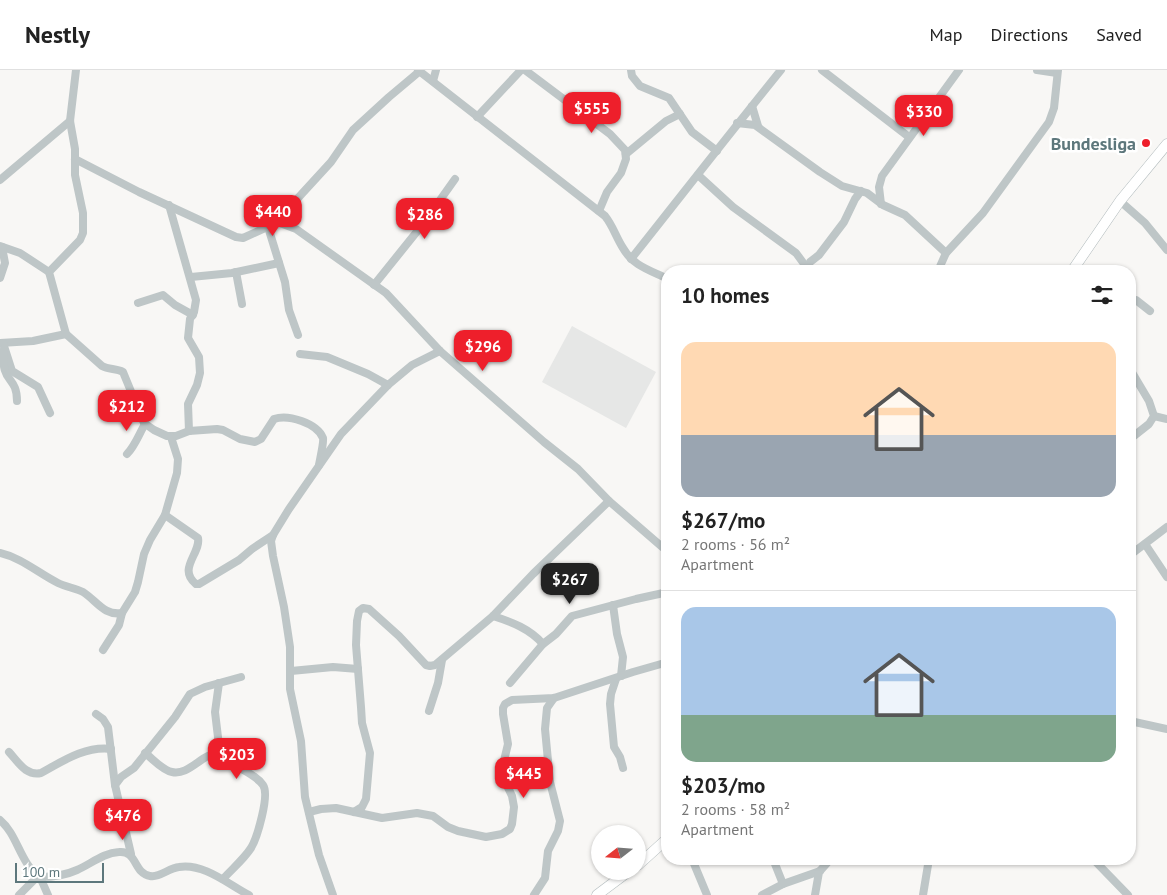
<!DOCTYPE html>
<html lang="en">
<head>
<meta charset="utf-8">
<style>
  :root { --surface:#fff; --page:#f2f2f2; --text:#222; --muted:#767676; --line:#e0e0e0; --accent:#ee1f2b }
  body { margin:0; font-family:"PT Sans",sans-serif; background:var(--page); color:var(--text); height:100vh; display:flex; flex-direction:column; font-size:19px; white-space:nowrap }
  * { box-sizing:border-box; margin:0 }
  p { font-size:16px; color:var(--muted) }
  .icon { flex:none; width:28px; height:28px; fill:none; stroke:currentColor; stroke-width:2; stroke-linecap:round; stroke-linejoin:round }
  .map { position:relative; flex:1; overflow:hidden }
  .details { position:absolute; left:661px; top:195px; width:475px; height:600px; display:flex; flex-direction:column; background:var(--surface); border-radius:20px; box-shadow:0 1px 4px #0004 }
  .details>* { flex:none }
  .needle { width:32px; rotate:253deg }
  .tools { position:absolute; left:591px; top:755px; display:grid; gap:10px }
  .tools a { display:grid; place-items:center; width:55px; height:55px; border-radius:50%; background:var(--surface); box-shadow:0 1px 4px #0004; font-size:25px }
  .scale { position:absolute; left:15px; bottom:12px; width:89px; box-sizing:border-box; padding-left:5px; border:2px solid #5d777c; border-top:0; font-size:14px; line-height:18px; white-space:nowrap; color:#5d777c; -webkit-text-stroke:4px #fff; paint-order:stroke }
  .price { position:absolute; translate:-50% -42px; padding:0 11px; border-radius:10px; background:var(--accent); color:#fff; font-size:16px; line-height:32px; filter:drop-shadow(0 1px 2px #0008) }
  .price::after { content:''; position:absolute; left:50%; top:30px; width:15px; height:11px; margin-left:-8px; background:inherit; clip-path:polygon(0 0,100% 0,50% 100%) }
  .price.active { background:#222; color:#fff }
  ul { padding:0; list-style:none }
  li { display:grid; align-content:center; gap:10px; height:265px; padding:0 20px }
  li+li { border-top:1px solid var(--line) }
  li span { display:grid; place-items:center; height:155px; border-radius:15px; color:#555 }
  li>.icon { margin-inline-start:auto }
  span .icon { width:90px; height:90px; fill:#fffc; stroke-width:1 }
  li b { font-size:21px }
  h2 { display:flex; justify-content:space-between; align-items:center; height:60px; padding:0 20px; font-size:21px }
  header { display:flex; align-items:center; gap:30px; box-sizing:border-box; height:70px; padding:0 25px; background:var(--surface); border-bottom:1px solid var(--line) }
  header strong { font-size:24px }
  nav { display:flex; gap:28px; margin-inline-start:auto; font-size:18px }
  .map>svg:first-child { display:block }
  .built { fill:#e6e7e6 }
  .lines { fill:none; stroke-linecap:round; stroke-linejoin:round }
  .major-casing { stroke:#b1babc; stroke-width:11 }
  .minor { stroke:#bec6c7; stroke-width:8 }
  .major { stroke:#fff; stroke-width:10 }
  .poi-dot { fill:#ee1f2b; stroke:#fff; stroke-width:2 }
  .labels { text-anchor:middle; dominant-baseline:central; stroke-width:5; stroke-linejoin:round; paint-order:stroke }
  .poi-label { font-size:18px; font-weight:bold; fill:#5d777c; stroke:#fff; text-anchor:end }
</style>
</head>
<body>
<header>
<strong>Nestly</strong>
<nav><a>Map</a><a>Directions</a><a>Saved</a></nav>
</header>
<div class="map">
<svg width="1167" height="825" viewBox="0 0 1167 825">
  <rect width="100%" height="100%" fill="#f8f7f5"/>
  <path class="built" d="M572,256L656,302L626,358L542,312Z"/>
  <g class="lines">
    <g class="major-casing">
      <g id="major">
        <path d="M1072,201L1120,131L1167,74"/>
        <path d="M638,795L668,768"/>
        <path d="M597,825L629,801"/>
      </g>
    </g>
    <g class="minor">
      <path d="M76,0L70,51L75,79V105L83,143V163L80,170L49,202L66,264L102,296C109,300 116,298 123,302L144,353L154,360L167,366H176L189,361L217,359L223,360L240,369L255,372L261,369L274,349C288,344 317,353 323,368C324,372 320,389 319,395"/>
      <path d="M418,0L605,146C613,156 616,167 623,178C633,196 650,200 668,209"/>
      <path d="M525,0L610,64L625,80L626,89L621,103L607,122L599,141"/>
      <path d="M631,0L632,6L640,16L669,28L692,62L717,81"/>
      <path d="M822,0L909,67"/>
      <path d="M1037,0L1057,3"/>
      <path d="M433,11L436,0"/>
      <path d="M752,36L758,56"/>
      <path d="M477,47L521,0"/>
      <path d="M737,53L755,55L820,102L842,116L867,123L883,135L905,145L946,183"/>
      <path d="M626,84L666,51L680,44"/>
      <path d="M75,89L139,122L236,167L243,168L287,148L291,145L298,128L331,92L353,60L389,27L420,1"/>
      <path d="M698,105L733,137L796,183L807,198"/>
      <path d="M0,110L70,51"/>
      <path d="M1120,131L1145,153L1167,180"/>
      <path d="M881,134L879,117L882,106L959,0"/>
      <path d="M169,135L196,230L194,242L190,249L188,268L199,287L200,303L197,315L188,334L189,361"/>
      <path d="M280,153L296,159L386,223L440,281L544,372L578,399L609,431L668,482"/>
      <path d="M268,157L285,212L289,240L298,265"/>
      <path d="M0,176L20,183L49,202"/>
      <path d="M631,189C681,126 730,63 781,0"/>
      <path d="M806,201L810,192L819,185L844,152L855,129L861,121"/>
      <path d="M938,201L946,183L983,143L1049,52L1054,38L1058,0"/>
      <path d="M236,202L242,234"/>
      <path d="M191,207L232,203L279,193"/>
      <path d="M0,208L5,193L2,177"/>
      <path d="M374,215L423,154L455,109"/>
      <path d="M1130,232L1136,230L1150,241"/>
      <path d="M138,233L163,225L175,235L193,245"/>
      <path d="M0,273L33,271L66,264"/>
      <path d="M3,273L12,301L38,317L50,343"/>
      <path d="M4,279C0,315 17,304 17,331"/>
      <path d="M300,284L327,287L368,304L388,315"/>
      <path d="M1130,299L1149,331L1154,346L1149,354L1130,369"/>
      <path d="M1154,346L1167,349"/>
      <path d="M127,384C135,376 139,364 145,354"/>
      <path d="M165,445L198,468C201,483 177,499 196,514H199L239,490L252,479L273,465"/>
      <path d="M1145,474L1167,507"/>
      <path d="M0,483C22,488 38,503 58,513C66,517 75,518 83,522C97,531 104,546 122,543L135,522L138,512L144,484L150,470L165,445L177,403L178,389L171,367"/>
      <path d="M1130,485L1167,457"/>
      <path d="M613,535L617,564L623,587L621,606"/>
      <path d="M493,546C512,552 530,559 543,574"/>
      <path d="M103,580L119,555L122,543"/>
      <path d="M291,601L333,597L358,599"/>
      <path d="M616,609L611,624L610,634L614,677L620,687L623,698"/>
      <path d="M219,613L215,642L220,684"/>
      <path d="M510,613L543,574L556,564L572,546L636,529L668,522"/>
      <path d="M429,641L438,613L442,590"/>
      <path d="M96,644L103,649L108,657L115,715"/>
      <path d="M1130,651L1167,659"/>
      <path d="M9,682C19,693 26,706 41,703C63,691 85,676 111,679"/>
      <path d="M145,683C153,689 162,700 172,702C190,706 203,681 220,684C233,698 254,702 263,715C270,725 257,768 251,778C244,789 232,799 223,809"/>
      <path d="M309,742L321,739L336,738L382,748L417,743L433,746L448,757L458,761L486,767L502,764L510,759L512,754L514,737L512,726L501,703L508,674L503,644V638L505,634L512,630L554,628L633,602L668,592"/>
      <path d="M354,742L362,737L366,729L370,683L362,653L361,637L356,575L357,551L359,541L363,538L369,539L399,566L426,595L430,596L435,595L493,546L533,504L609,431"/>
      <path d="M0,750C18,765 20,794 40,807C52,807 66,805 77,800C91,794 103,783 119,782C137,780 134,804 150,806C159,808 169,798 179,797C204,793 228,814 249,825"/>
      <path d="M131,784L115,715L121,707L134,698L175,647L190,624L205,617L241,607"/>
      <path d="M692,789L707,825"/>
      <path d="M773,789L783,814"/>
      <path d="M1093,789L1128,825"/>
      <path d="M40,807L48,825"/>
      <path d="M19,825L38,806"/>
      <path d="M333,825L319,785L305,727L301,671L290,619V577L284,537L273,486L271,471L273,465L289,439L341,364L388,315L412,295L440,281"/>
      <path d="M534,825L545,808L548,781L558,761L560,751L550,712L545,659L547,638L554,628"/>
      <path d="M762,825L783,814L820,801"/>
      <path d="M815,825L819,802L827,793L828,789"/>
      <path d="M923,825L929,789"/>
    </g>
    <use href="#major" class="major"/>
  </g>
  <circle class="poi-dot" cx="1146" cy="73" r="5"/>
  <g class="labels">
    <g class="poi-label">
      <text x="1136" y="73">Bundesliga</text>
    </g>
  </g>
</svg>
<div class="tools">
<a><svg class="needle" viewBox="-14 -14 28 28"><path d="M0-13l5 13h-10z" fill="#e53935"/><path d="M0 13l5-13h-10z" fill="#767676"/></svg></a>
</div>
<div class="scale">100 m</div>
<b class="price" style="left:592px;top:64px">$555</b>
<b class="price" style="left:924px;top:67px">$330</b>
<b class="price" style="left:273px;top:167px">$440</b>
<b class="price" style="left:425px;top:170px">$286</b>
<b class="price" style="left:483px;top:302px">$296</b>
<b class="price" style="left:127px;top:362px">$212</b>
<b class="price active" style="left:570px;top:535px">$267</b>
<b class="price" style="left:237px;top:710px">$203</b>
<b class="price" style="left:524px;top:729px">$445</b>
<b class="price" style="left:123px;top:771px">$476</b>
<section class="details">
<h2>10 homes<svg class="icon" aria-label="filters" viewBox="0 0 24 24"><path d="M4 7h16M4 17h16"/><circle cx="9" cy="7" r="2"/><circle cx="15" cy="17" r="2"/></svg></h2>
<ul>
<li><span style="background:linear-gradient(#ffd9b3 60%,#9aa5b1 0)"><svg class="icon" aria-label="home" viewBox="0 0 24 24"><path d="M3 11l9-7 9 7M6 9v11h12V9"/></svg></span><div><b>$267/mo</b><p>2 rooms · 56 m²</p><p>Apartment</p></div></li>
<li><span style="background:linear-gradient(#a9c7e8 70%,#7fa58c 0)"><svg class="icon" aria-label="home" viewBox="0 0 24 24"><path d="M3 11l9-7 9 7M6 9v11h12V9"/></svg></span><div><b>$203/mo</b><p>2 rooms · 58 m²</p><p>Apartment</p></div></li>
</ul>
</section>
</div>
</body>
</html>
